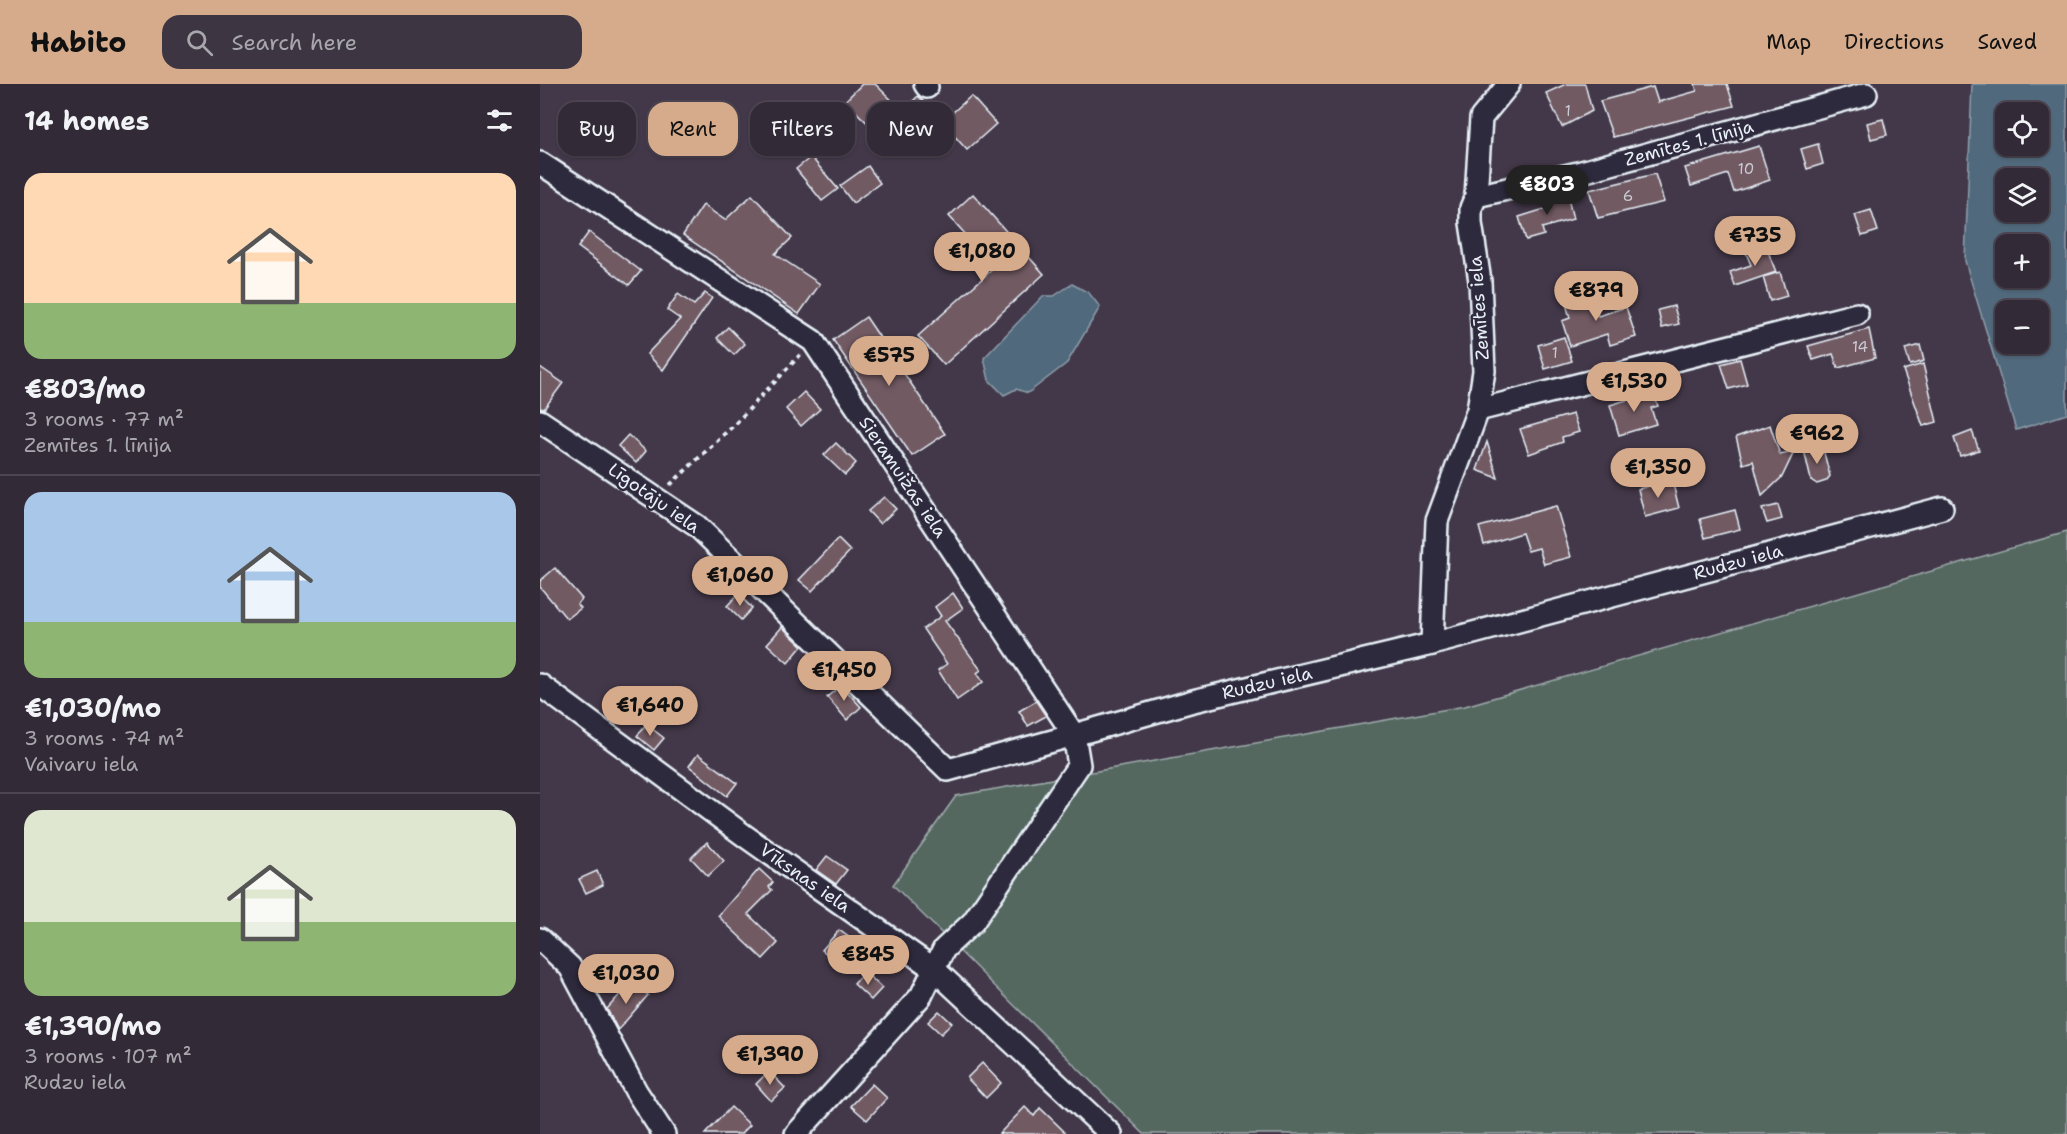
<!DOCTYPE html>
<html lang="en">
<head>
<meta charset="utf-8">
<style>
  :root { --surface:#322a37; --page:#3d3642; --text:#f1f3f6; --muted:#a8a7ad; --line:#4d4652; --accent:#d6ab8b }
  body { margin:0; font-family:"Shantell Sans",sans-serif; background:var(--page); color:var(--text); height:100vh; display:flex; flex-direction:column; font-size:22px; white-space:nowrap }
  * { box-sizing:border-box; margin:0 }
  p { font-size:20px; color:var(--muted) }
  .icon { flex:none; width:33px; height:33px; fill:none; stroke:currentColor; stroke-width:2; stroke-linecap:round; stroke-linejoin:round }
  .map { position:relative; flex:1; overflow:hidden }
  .details { display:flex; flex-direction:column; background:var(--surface); width:540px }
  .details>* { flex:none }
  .hud { position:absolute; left:18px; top:18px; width:570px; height:54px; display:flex; gap:12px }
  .buttons { position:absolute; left:1455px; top:18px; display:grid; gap:12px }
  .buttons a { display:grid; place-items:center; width:54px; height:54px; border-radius:12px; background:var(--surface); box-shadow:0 2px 4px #0004,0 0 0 2px var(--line); font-size:30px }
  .price { position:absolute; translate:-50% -51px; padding:0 14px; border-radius:21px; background:var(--accent); color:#111; font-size:20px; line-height:39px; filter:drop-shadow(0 2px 3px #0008) }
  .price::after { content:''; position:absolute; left:50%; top:36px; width:18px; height:14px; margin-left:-9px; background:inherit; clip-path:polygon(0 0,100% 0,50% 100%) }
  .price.selected { background:#222; color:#fff }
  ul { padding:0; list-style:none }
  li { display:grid; align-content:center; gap:12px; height:318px; padding:0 24px }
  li+li { border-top:2px solid var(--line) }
  li span { display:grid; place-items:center; height:186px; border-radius:18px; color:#555 }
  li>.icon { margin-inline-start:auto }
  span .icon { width:108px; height:108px; fill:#fffc; stroke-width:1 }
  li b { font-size:26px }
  h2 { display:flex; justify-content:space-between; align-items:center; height:72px; padding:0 24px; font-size:26px }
  .chip { padding:0 21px; border-radius:18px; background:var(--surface); box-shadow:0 2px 4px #0004,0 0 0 2px var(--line); font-size:21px; line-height:54px }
  .chip.selected { background:var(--accent); color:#111 }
  header { display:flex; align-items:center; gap:36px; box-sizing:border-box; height:84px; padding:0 30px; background:var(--accent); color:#111 }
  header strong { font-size:28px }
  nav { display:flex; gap:33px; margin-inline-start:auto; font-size:21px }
  .search { width:420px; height:54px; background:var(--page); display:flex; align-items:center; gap:15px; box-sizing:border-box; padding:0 21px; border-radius:18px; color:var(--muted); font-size:22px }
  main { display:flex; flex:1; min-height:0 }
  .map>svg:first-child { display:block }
  .green { fill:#556861; stroke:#9eacac; stroke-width:1.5 }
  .water { fill:#51697b; stroke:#8d9fad; stroke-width:1.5; fill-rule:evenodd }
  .building { fill:#725a64; stroke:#e8f1f8; stroke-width:1.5 }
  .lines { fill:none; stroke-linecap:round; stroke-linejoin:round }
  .minor-casing { stroke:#e8f1f8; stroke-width:26 }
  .path { stroke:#e8f1f8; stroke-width:4; stroke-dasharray:4.5 4.5; stroke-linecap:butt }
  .minor { stroke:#2f2a3d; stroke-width:21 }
  .labels { text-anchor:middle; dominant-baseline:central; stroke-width:5; stroke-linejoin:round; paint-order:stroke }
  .number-label { font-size:15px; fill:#cacbd3 }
  .street-label { font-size:18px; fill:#e8f1f8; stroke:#2f2a3d }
</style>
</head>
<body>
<header>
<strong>Habito</strong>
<div class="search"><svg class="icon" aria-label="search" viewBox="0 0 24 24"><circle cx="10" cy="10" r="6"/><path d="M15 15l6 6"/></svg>Search here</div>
<nav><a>Map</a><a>Directions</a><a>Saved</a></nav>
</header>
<main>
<section class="details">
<h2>14 homes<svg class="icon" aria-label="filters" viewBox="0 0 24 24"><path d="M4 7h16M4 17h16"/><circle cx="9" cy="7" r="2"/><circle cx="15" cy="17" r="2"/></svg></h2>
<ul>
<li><span style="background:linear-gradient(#ffd9b3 70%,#8fb573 0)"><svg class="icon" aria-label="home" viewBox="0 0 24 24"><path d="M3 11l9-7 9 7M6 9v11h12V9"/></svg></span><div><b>€803/mo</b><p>3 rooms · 77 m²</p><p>Zemītes 1. līnija</p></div></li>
<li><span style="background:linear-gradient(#a9c7e8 70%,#8fb573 0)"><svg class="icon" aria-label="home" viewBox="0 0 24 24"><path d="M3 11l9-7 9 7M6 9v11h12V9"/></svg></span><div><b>€1,030/mo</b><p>3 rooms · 74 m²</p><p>Vaivaru iela</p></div></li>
<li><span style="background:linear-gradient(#dfe7d0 60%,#8fb573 0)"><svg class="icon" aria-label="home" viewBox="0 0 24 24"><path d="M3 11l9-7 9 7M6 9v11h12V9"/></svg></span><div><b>€1,390/mo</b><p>3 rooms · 107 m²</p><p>Rudzu iela</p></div></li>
</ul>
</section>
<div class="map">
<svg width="1527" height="1050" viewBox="0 0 1527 1050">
  <rect width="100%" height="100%" fill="#433849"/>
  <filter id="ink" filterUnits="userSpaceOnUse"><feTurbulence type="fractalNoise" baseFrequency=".0167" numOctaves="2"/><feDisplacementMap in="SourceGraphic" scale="12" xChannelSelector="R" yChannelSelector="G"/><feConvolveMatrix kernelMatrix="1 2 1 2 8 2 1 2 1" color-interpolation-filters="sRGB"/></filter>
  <g filter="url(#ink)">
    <path class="green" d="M1527,448V1050H604L353,801L416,712L925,622Z"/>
    <g class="water">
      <path d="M1432,0H1527V330L1476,346L1425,177ZM1466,28H1498V62H1466ZM1466,94H1498V128H1466ZM1466,160H1498V194H1466ZM1466,226H1498V260H1466Z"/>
      <path d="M532,200L549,209L560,223L527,279L488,309L476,305L464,311L449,296L444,274L503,212H514Z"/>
    </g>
    <g class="building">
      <path d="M322,0H335L363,27L378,12L399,33L360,71L305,17Z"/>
      <path d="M1026,0H1045L1052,27L1022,43L1006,9Z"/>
      <path d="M1155,0H1187L1194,22L1073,53L1060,17L1113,3L1118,18L1157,7Z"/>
      <path d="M431,12L456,40L427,66L402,38Z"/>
      <path d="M156,17L187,39L171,61L140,40Z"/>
      <path d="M1343,35L1347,51L1331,55L1327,39Z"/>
      <path d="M1278,60L1283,80L1267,85L1261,65Z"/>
      <path d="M1219,62L1230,96L1194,108L1188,90L1151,102L1145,84Z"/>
      <path d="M271,73L298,105L282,117L256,85Z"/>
      <path d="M328,82L340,99L313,119L300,102Z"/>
      <path d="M1115,90L1124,118L1058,134L1049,106Z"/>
      <path d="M1026,106L1033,135L1002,144L1004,151L986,156L979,133L1011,123L1008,111Z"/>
      <path d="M433,110L504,190L404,281L378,252L455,183L409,132Z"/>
      <path d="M212,111L252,154L235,170L280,200L259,230L143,151L163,121L185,136Z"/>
      <path d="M1331,126L1338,147L1322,152L1315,131Z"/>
      <path d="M49,148L101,187L89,201L38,163Z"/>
      <path d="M1226,162L1236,188L1195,202L1190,188L1211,181L1206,169Z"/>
      <path d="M1240,188L1247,212L1230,217L1223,193Z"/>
      <path d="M165,209L172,214L123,286L107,270L140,235L127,226L138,210L154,221Z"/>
      <path d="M1052,209L1058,232L1086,223L1096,253L1070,261L1067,250L1030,262L1022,237L1030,234L1025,216Z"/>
      <path d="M1134,222L1139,240L1122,244L1118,226Z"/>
      <path d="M326,233L405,350L372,372L293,256Z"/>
      <path d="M188,243L205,260L194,271L177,254Z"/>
      <path d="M1329,245L1335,274L1298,284L1293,270L1273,276L1268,262Z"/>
      <path d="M1024,253L1032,277L1005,285L998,261Z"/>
      <path d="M1380,261L1384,277L1370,281L1365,265Z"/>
      <path d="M1200,275L1207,300L1189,305L1181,280Z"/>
      <path d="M1383,280L1397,338L1383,342L1363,286Z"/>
      <path d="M0,283L23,299L4,325L0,324Z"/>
      <path d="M264,308L280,325L261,342L246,325Z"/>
      <path d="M1113,308L1118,322L1111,324L1116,340L1079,351L1070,321Z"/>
      <path d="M1033,330L1039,348L1022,353L1023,358L989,370L980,345Z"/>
      <path d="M1230,341L1240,371L1254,368L1242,393L1222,412L1213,377L1203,380L1196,353Z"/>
      <path d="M1432,347L1439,366L1420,372L1414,354Z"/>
      <path d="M88,351L106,367L96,379L78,362Z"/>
      <path d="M947,358L958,394L937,386Z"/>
      <path d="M296,359L316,379L305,391L284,371Z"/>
      <path d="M1282,361L1290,392L1286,397L1277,400L1271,396L1264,366Z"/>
      <path d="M1132,396L1139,424L1105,433L1098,405Z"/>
      <path d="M344,413L356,425L340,440L328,427Z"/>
      <path d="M1238,421L1242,435L1227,439L1222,425Z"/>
      <path d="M1016,422L1031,473L1004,480L999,464L988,467L982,449L944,461L939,443Z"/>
      <path d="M1195,426L1200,445L1165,454L1160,435Z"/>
      <path d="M298,455L310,467L272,507L259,496Z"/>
      <path d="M15,484L42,515L37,520L41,524L27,535L0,503V497Z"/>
      <path d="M413,509L423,524L405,537L441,586L437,589L443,598L417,616L398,586L407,580L383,545L401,532L395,523Z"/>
      <path d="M198,510L212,524L201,536L187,522Z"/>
      <path d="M242,543L262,562L248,579L227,560Z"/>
      <path d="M301,601L321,623L307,636L287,613Z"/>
      <path d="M496,617L506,632L488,642L479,627Z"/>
      <path d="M106,640L124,654L114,666L97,652Z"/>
      <path d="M158,670L197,699L187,712L149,682Z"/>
      <path d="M167,758L184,777L168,792L151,774Z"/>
      <path d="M287,772L307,786L296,800L276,786Z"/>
      <path d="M219,785L233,798L229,803L232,806L208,830L238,859L223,875L178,832Z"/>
      <path d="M57,787L63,801L46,809L39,795Z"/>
      <path d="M299,846L314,857L297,878L282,866Z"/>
      <path d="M325,888L342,904L331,916L314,900Z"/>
      <path d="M95,900L108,911L78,946L67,925L83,907L86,910Z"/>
      <path d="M399,927L412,939L401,950L388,938Z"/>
      <path d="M442,979L461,999L446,1014L427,994Z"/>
      <path d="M229,987L245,1004L231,1017L216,1000Z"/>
      <path d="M332,1000L347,1014L327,1036L311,1022Z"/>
      <path d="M191,1023L210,1041L201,1050H165Z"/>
      <path d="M485,1023L494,1032L500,1024L527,1050H459Z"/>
    </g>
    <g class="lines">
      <g class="minor-casing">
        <g id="minor">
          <path d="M385,0L387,3"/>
          <path d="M0,79L273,257L534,651L408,686L157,442L0,337"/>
          <path d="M936,112L1038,89L1326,10"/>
          <path d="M938,326L1317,230"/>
          <path d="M892,560L897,437L938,326L944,287L940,197L931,139V124L936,112L941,34L969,0"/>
          <path d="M0,601L205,752L394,885L571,1050"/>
          <path d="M0,855L30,883L96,1007L124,1050"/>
          <path d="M256,1050L381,912L404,865L433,838L539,681L534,651L653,617L892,560L1402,424"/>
        </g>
      </g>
      <path class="path" d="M130,401L196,339L261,270"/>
      <use href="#minor" class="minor"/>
    </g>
  </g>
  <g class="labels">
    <g class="number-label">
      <text x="1028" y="27">1</text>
      <text x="1206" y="85">10</text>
      <text x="1088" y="112">6</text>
      <text x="1320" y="263">14</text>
      <text x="1015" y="269">1</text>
    </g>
    <g class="street-label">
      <text transform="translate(1149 59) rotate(-15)">Zemītes 1. līnija</text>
      <text transform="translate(939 224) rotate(-94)">Zemītes iela</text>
      <text transform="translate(363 393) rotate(56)">Sieramuižas iela</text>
      <text transform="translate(114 414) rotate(35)">Līgotāju iela</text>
      <text transform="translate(1198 478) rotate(-15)">Rudzu iela</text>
      <text transform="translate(727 599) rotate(-13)">Rudzu iela</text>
      <text transform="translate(265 794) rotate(35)">Vīksnas iela</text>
    </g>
  </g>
</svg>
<div class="buttons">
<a><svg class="icon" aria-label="locate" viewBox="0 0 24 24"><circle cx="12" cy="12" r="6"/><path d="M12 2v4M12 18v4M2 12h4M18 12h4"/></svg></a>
<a><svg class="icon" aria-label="layers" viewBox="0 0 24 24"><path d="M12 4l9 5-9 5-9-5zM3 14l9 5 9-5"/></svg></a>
<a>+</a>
<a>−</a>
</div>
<b class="price selected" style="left:1007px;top:132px">€803</b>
<b class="price" style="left:1215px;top:183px">€735</b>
<b class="price" style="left:442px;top:199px">€1,080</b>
<b class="price" style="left:1056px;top:238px">€879</b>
<b class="price" style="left:349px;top:303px">€575</b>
<b class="price" style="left:1094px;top:329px">€1,530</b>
<b class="price" style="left:1277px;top:381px">€962</b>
<b class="price" style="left:1118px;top:415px">€1,350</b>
<b class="price" style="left:200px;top:523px">€1,060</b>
<b class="price" style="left:304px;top:618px">€1,450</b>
<b class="price" style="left:110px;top:653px">€1,640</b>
<b class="price" style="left:328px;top:902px">€845</b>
<b class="price" style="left:86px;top:921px">€1,030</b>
<b class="price" style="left:230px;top:1002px">€1,390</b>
<div class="hud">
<a class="chip">Buy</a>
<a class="chip selected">Rent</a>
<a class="chip">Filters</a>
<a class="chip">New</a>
</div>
</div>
</main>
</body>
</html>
